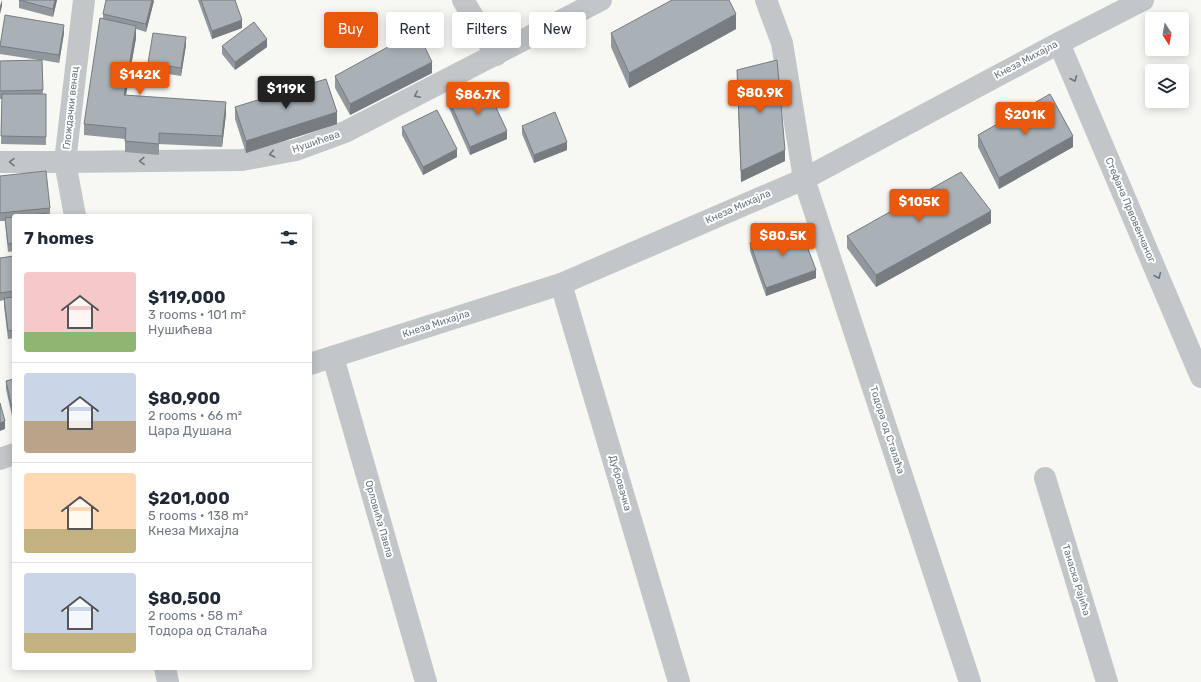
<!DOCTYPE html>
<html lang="en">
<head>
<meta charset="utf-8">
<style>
  :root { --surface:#fff; --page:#f2f2f3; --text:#1f2937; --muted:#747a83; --line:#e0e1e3; --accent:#ea580c }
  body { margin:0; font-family:Rubik,sans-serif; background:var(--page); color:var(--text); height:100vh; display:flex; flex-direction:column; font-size:15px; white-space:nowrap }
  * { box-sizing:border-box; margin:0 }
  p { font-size:13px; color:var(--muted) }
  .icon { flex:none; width:22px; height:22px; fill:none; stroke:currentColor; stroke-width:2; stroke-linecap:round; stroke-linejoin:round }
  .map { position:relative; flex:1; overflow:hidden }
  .side { position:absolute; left:12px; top:214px; width:300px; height:456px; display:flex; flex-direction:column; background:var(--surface); border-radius:4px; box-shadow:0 2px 10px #0003 }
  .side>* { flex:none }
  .guide { position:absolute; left:324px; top:12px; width:380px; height:36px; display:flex; gap:8px }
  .needle { width:26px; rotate:169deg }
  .tools { position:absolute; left:1145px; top:12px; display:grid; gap:8px }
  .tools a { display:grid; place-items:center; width:44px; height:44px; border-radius:4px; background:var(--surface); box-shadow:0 2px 10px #0003; font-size:20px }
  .price { position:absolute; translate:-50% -34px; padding:0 9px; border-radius:4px; background:var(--accent); color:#fff; font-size:13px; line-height:26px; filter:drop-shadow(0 1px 2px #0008) }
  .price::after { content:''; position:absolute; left:50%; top:24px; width:12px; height:9px; margin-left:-6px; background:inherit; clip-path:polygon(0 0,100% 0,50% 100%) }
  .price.active { background:#222; color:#fff }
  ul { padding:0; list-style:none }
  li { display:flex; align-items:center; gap:12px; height:100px; padding:0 12px }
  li+li { border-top:1px solid var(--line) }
  li span { display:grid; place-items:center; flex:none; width:112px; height:80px; border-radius:4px; color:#555 }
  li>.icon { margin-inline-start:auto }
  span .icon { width:48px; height:48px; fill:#fffc; stroke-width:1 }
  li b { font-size:17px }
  h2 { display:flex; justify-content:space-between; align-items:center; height:48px; padding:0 12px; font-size:17px }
  .tag { padding:0 14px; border-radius:4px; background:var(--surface); box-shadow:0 2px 10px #0003; font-size:14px; line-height:36px }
  .tag.active { background:var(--accent); color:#fff }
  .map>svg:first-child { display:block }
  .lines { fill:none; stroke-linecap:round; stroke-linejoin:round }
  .street { stroke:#c2c6c9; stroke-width:22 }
  .wall { fill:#91989d }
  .shaded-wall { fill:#767c7f }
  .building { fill:#a9b1b6; stroke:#767c7f }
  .oneway { stroke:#677884 }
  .labels { text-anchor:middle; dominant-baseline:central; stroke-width:4; stroke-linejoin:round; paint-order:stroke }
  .street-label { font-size:10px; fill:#677884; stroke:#fff }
</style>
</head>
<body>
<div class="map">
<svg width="1201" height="682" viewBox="0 0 1201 682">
  <rect width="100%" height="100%" fill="#f7f7f4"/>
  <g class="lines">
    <g class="street">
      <path d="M463,0L496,55"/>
      <path d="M766,0L782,43L804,179L970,682"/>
      <path d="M1059,43L1201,377"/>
      <path d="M0,162H65L242,160L296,150L345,132L601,0"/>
      <path d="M75,216L65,162L84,0"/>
      <path d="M561,284L679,682"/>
      <path d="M333,357L426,682"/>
      <path d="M310,364L561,284L804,179L1059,43L1143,0"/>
      <path d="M0,459L14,454"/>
      <path d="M1045,478L1107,682"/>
      <path d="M165,668L168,682"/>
    </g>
  </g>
  <g class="wall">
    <path d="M19,0H57L53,17L19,8Z"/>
    <path d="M154,0L146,32L136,29V38L126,95L226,114L222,147L159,144V155L125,152V139L84,135V124L103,18V14Z"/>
    <path d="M198,0H235L242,28L212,39Z"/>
    <path d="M736,29L629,88L611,47V33Z"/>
    <path d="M64,33L59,63L42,60L43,94H46V145L1,144L2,99H0V61L39,60L0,54V44Z"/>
    <path d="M186,45L181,76L148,71V63Z"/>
    <path d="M222,46L267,47L235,70L222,54Z"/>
    <path d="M737,70L785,161L741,182L737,81Z"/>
    <path d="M432,73L350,115L335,88V76Z"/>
    <path d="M449,100L507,139L470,155L449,108Z"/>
    <path d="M235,107L337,124L246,153L235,119Z"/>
    <path d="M522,126L567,150L534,163L522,134Z"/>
    <path d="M402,127L457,157L423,175L402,135Z"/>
    <path d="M978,135L1073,147L999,189L978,147Z"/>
    <path d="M0,176L50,208V216H14V251L8,252L5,221H0Z"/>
    <path d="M991,223L876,287L847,248V236Z"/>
    <path d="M750,243L816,278L766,296L750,251Z"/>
    <path d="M14,256V338L8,339L4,306V300L0,301V258Z"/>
    <path d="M14,379V425L6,389V381Z"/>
  </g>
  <g class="shaded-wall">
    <path d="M2,0V6L0,14V6Z"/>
    <path d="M55,0H57L53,17V9Z"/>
    <path d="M152,0L154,1L146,32V24Z"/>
    <path d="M736,14V29L629,88V73Z"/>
    <path d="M242,20V28L212,39V31Z"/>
    <path d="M64,25V33L59,63V55Z"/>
    <path d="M136,26V38L124,106V95Z"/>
    <path d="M186,37V45L181,76V68Z"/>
    <path d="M267,39V47L235,70V62Z"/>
    <path d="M432,62V73L350,115V104Z"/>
    <path d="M226,102V114L222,147V136Z"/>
    <path d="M337,112V124L246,153V141Z"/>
    <path d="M507,131V139L470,155V147Z"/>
    <path d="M1073,136V147L999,189V178Z"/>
    <path d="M567,142V150L534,163V155Z"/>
    <path d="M457,149V157L423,175V167Z"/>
    <path d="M785,150V161L741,182V171Z"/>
    <path d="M991,211V223L876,287V275Z"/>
    <path d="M816,270V278L766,296V288Z"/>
    <path d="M5,421V429L0,431V423Z"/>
  </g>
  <g class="building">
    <path d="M19,0H55L53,9Z"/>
    <path d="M106,0H152L146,24L103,14Z"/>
    <path d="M201,0H235L242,20L212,31Z"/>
    <path d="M672,0H729L736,14L629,73L611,33Z"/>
    <path d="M5,15L64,25L59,55L0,46Z"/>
    <path d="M100,18L136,26L124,95L226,102L222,136L159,133V144L125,141L126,128L84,124Z"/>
    <path d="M254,22L267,39L235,62L222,46Z"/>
    <path d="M417,31L432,62L350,104L335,76Z"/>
    <path d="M153,33L186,37L181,68L148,63Z"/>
    <path d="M42,60L43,90L0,91V61Z"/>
    <path d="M777,60L785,150L741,171L737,70Z"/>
    <path d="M326,79L337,112L246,141L235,107Z"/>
    <path d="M485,84L507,131L470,147L449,100Z"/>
    <path d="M2,94H46V137L1,136Z"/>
    <path d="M1050,94L1073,136L999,178L978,135Z"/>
    <path d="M437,110L457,149L423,167L402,127Z"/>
    <path d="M555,112L567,142L534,155L522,126Z"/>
    <path d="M46,171L50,208L0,213V176Z"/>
    <path d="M961,172L991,211L876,275L847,236Z"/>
    <path d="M47,213L48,216H20Z"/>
    <path d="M14,217V243L8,244L5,218Z"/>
    <path d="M799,225L816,270L766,288L750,243Z"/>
    <path d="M14,256V291L0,293V258Z"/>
    <path d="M14,297V330L8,331L4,298Z"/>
    <path d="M14,379V417L6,381Z"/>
    <path d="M0,403L5,421L0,423Z"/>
  </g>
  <defs><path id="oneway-chevron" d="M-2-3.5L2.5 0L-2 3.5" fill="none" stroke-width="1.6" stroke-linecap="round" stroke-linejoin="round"/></defs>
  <g class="oneway">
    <use href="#oneway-chevron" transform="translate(1074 79) rotate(67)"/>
    <use href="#oneway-chevron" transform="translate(417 95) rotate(153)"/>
    <use href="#oneway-chevron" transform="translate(272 154) rotate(169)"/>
    <use href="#oneway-chevron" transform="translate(142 161) rotate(179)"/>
    <use href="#oneway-chevron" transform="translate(12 162) rotate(-179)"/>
    <use href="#oneway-chevron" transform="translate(1158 276) rotate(67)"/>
  </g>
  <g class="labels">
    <g class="street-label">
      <text transform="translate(1026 60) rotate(-28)">Кнеза Михајла</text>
      <text transform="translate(71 108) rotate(-84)">Глождачки венац</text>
      <text transform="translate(316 142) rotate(-19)">Нушићева</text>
      <text transform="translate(738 207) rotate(-24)">Кнеза Михајла</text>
      <text transform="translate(1130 210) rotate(67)">Стефана Првовенчаног</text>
      <text transform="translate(436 324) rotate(-18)">Кнеза Михајла</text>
      <text transform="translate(887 430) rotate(72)">Тодора од Сталаћа</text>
      <text transform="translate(620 483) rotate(74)">Дубровачка</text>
      <text transform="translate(379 519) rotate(74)">Орловића Павла</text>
      <text transform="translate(1076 580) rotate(73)">Танаска Рајића</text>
    </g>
  </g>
</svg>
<div class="tools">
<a><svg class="needle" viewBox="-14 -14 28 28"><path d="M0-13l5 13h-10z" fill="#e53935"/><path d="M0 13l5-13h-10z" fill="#747a83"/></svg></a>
<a><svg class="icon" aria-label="layers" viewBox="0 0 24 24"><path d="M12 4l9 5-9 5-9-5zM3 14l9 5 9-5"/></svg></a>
</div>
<b class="price" style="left:140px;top:96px">$142K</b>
<b class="price active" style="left:286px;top:110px">$119K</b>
<b class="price" style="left:760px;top:114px">$80.9K</b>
<b class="price" style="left:478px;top:116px">$86.7K</b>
<b class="price" style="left:1025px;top:136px">$201K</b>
<b class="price" style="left:919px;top:223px">$105K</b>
<b class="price" style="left:783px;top:257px">$80.5K</b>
<div class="guide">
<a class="tag active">Buy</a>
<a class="tag">Rent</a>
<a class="tag">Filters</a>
<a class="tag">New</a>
</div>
<section class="side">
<h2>7 homes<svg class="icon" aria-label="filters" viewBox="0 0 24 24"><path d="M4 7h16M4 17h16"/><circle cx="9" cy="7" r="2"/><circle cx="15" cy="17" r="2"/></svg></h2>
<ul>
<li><span style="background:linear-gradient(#f6c9c9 75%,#8fb573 0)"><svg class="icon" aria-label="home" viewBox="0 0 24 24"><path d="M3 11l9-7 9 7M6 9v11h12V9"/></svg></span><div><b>$119,000</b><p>3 rooms · 101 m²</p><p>Нушићева</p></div></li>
<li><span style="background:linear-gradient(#c9d6e8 60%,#b9a48a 0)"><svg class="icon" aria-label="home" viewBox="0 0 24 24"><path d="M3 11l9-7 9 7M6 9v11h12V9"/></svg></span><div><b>$80,900</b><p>2 rooms · 66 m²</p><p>Цара Душана</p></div></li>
<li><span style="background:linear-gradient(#ffd9b3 70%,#c2b280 0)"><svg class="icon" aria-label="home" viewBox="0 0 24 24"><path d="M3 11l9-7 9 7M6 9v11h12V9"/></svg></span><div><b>$201,000</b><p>5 rooms · 138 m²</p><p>Кнеза Михајла</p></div></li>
<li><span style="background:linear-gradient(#c9d6e8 75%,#c2b280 0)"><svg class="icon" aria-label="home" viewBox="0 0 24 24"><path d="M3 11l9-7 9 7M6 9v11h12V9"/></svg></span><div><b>$80,500</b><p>2 rooms · 58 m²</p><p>Тодора од Сталаћа</p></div></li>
</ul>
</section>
</div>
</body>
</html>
